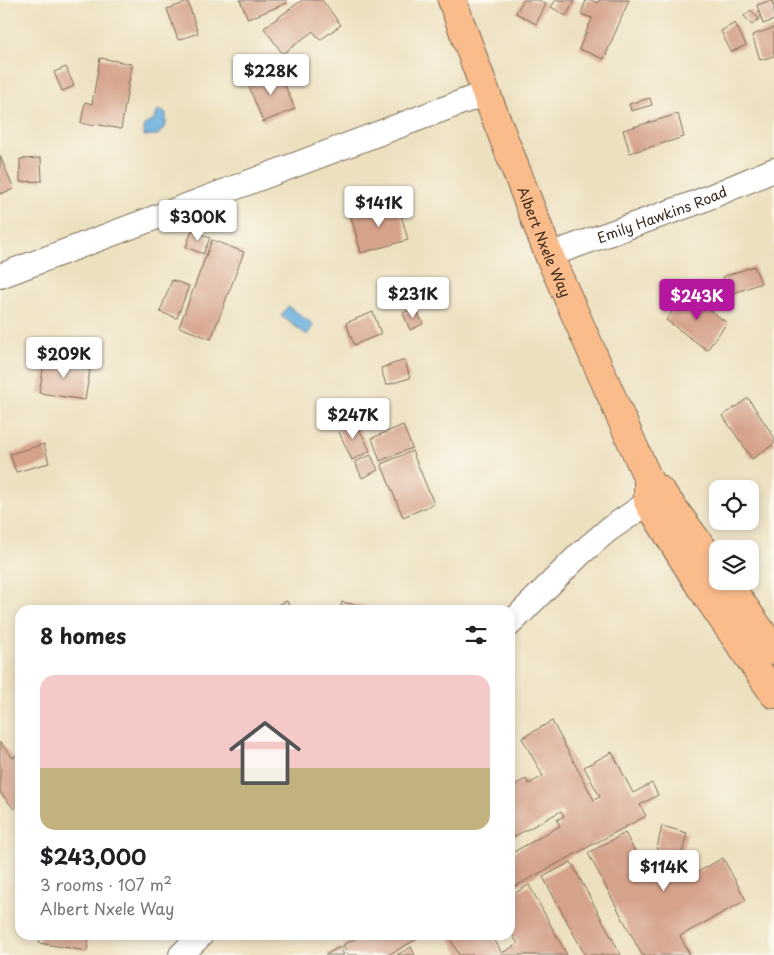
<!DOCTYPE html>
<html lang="en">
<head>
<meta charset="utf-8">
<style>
  :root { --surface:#fff; --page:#f6f6f6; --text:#202124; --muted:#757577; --line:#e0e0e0; --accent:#b5179e }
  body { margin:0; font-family:"Playpen Sans",sans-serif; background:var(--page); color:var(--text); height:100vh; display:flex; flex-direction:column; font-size:19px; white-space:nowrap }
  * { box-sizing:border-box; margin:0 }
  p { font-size:16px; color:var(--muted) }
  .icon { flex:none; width:28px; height:28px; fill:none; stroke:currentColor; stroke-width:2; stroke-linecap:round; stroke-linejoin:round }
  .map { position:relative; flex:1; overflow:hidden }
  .panel { position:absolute; left:15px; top:605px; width:500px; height:335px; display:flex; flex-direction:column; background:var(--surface); border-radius:15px; box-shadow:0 2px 8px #0003 }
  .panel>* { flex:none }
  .fabs { position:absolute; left:709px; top:480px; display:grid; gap:10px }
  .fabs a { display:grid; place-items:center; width:50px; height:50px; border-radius:10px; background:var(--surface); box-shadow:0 2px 8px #0003; font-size:25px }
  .price { position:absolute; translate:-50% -42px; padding:0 11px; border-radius:5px; background:#fff; color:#222; font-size:16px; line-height:32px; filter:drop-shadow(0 1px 2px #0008) }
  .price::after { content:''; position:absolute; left:50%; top:30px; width:15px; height:11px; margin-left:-8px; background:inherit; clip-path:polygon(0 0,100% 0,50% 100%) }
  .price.selected { background:var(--accent); color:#fff }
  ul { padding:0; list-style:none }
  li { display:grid; align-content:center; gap:10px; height:265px; padding:0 25px }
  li+li { border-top:1px solid var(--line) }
  li span { display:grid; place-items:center; height:155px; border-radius:15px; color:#555 }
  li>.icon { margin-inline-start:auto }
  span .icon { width:90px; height:90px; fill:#fffc; stroke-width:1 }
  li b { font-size:21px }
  h2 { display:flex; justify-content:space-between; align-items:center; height:60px; padding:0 25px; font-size:21px }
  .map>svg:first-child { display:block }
  .water { fill:#67addd; stroke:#516c7e }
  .building { fill:#d5a28a }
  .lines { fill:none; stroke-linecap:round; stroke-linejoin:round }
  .minor-casing { stroke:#796a56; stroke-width:26 }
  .major-casing { stroke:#796a56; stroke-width:30 }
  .minor { stroke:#fff; stroke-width:24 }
  .major { stroke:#fabc8b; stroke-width:28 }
  .labels { text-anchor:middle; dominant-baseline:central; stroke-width:4; stroke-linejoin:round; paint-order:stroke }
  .street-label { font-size:14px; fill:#3b2a1e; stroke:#fbf7ec }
</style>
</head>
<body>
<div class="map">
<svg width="774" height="955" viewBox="0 0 774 955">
  <rect width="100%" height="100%" fill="#fbf7ec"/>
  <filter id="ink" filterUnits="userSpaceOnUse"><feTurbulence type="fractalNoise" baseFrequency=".02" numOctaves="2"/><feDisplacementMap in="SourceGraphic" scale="10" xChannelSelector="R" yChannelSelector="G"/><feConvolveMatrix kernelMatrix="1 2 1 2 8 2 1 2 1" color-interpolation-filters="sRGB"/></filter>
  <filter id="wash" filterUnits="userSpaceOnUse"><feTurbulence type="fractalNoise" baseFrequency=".0096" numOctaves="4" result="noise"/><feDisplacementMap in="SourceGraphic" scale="20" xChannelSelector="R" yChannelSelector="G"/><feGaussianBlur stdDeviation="1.12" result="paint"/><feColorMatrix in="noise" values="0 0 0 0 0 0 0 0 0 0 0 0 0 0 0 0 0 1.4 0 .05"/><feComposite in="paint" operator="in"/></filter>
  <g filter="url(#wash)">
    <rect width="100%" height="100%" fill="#ede0bf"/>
    <g class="water">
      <path d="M158,110L166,113V125L158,135L144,136V125L154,120Z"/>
      <path d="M288,306L314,325L307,335L281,316Z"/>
    </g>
    <g id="blocks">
      <g class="building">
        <path d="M240,0H286L287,3L248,19Z"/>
        <path d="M302,0H322L341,25L320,40L313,31L283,54L264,28Z"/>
        <path d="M523,0H539L546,4L536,24L516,13Z"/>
        <path d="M556,0H575L566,16L551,7Z"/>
        <path d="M586,0H591L598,3L599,0H629L604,59L579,49L592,18L581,14Z"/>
        <path d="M772,0L774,7V20L763,24L757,5Z"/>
        <path d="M188,2L198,33L178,40L167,9Z"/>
        <path d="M751,10L759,19L752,25L744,16Z"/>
        <path d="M735,23L746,45L731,52L721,31Z"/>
        <path d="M774,28V56L760,60L752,35Z"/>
        <path d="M100,58L132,64L121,129L95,124L94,126L81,123L85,102L92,104Z"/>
        <path d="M66,67L74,86L62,91L54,72Z"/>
        <path d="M278,69L295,109L263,122L247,82Z"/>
        <path d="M650,98L652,105L631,111L629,104Z"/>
        <path d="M678,114L684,137L630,153L623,130Z"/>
        <path d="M0,156L14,189L0,194Z"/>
        <path d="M41,158L42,181L20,182V159Z"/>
        <path d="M398,204L408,240L361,253L351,217Z"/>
        <path d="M192,230L210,238L203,254L186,247Z"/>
        <path d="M212,240L244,252L211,339L179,327Z"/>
        <path d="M754,266L761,283L729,295L723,277Z"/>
        <path d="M172,280L189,286L177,318L160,312Z"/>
        <path d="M687,292L727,323L707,350L666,320Z"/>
        <path d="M415,307L423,324L410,330L403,313Z"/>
        <path d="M373,312L381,334L354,345L346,323Z"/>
        <path d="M46,354L66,357L64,365L90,370L85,400L39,393Z"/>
        <path d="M405,360L410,378L386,385L381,368Z"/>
        <path d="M748,398L774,437V444L752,459L723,416Z"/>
        <path d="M355,420L370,451L352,460L337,428Z"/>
        <path d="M403,425L412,448L380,461L372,438Z"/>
        <path d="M44,444L49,463L16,472L10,454Z"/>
        <path d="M412,451L434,504L403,517L381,464Z"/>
        <path d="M371,455L378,470L362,478L355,462Z"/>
        <path d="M287,601L290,610H264Z"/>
        <path d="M342,602L374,608V610H340Z"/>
        <path d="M552,721L594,800L600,797L584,767L612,752L633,793L652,783L658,795L640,805L646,816L510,889V854L560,826L557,820L564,816L561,811L510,839V787L526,779L529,784L543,776L522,738Z"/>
        <path d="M0,742L13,758L20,753V804L14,809L0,792Z"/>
        <path d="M662,826L687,833L678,870L683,880L723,858L746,900L680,936L690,955H642L588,853L625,833L643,867L654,861Z"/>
        <path d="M571,862L621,955H585L543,877Z"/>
        <path d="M529,885L567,955H459L448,935H492L502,953L518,944L510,930V896Z"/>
        <path d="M40,935H89L87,951L39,943Z"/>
        <path d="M362,935H425L388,955H348L343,945Z"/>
        <path d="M340,947L344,955H325Z"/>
        <path d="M411,947L415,955H397Z"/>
      </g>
    </g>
  </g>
  <g filter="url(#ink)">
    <use href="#blocks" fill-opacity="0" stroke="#796a56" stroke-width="1"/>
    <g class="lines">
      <g class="minor-casing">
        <g id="minor">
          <path id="s1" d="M549,255L695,203L774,170"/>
          <path d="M0,276L486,93"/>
          <path d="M510,624L579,555L608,530L662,493"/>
          <path d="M181,955L201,935"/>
        </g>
      </g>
      <g class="major-casing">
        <g id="major">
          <path id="s2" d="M452,0L486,93L549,255L648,479V502L698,583L774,694"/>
          <path d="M658,489L662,493L718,569"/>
          <path d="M726,581L774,650"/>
        </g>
      </g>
      <use href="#minor" class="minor"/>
      <use href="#major" class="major"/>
    </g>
  </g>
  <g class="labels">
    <g class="street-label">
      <text stroke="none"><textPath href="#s1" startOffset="120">Emily Hawkins Road</textPath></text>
      <text stroke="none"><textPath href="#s2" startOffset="259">Albert Nxele Way</textPath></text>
    </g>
  </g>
</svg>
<div class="fabs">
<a><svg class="icon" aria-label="locate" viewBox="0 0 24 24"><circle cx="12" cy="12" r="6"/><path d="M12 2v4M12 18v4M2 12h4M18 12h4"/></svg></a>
<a><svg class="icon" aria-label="layers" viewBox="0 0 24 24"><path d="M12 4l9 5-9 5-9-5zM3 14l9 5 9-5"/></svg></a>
</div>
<b class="price" style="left:271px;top:96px">$228K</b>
<b class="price" style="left:379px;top:228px">$141K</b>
<b class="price" style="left:198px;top:242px">$300K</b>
<b class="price" style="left:413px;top:319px">$231K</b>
<b class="price selected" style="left:697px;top:321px">$243K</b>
<b class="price" style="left:64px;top:379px">$209K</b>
<b class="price" style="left:353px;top:440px">$247K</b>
<b class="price" style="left:664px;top:892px">$114K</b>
<section class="panel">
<h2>8 homes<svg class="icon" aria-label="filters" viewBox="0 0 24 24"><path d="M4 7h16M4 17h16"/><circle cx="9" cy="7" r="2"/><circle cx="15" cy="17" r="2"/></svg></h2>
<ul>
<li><span style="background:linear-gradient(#f6c9c9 60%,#c2b280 0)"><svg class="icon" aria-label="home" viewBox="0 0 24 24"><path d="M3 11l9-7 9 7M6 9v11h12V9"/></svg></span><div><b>$243,000</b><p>3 rooms · 107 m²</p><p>Albert Nxele Way</p></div></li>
</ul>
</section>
</div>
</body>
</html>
